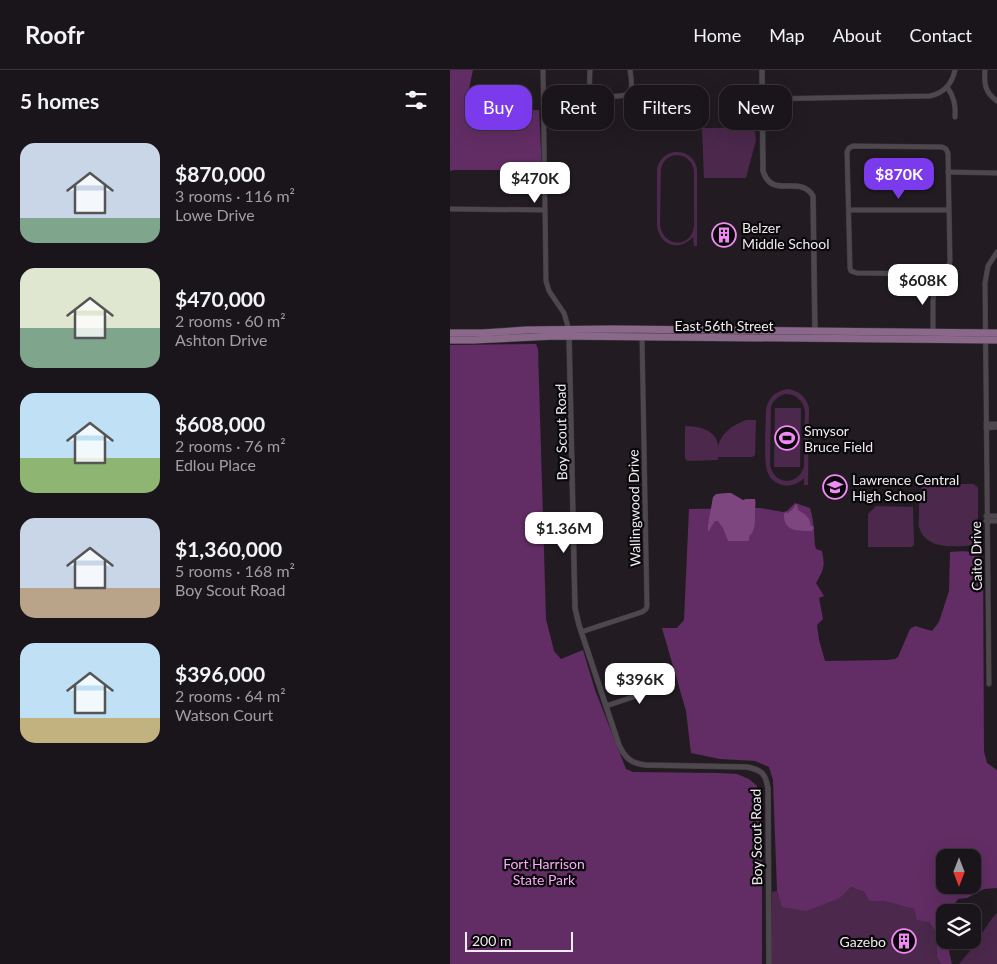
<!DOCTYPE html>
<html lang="en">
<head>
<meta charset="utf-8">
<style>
  :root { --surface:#1a151a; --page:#272227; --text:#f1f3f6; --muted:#9f9fa2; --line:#383439; --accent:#7c3aed }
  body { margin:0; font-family:Lato,sans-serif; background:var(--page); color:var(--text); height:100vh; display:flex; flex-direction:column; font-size:19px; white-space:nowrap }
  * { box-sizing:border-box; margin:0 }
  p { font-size:16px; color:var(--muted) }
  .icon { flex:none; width:28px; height:28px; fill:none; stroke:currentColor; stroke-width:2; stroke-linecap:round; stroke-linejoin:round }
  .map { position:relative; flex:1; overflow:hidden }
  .side { display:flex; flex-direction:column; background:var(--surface); width:450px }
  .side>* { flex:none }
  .hud { position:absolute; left:15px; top:15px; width:456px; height:45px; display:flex; gap:10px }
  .needle { width:32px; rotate:180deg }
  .tools { position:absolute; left:486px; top:779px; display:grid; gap:10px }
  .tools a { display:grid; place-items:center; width:45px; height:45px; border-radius:10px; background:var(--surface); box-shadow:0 5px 20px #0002,0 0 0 1px var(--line); font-size:25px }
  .scale { position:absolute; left:15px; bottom:12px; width:108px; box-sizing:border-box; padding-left:5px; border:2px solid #efebef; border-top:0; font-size:14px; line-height:18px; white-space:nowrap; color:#efebef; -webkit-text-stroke:4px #0a080a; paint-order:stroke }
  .price { position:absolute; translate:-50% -42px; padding:0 11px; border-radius:10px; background:#fff; color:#222; font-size:16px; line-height:32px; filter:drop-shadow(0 1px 2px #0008) }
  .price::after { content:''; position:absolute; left:50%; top:30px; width:15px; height:11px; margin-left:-8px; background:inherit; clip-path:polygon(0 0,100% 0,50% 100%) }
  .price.on { background:var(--accent); color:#fff }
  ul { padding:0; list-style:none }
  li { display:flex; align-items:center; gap:15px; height:125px; padding:0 20px }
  li span { display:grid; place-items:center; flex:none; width:140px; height:100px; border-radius:15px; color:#555 }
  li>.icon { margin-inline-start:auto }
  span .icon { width:60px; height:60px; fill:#fffc; stroke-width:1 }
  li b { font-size:21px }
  h2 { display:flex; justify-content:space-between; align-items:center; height:60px; padding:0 20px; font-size:21px }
  .chip { padding:0 18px; border-radius:15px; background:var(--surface); box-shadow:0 5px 20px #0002,0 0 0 1px var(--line); font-size:18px; line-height:45px }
  .chip.on { background:var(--accent); color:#fff }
  header { display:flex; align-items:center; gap:30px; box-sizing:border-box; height:70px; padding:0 25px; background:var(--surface); border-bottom:1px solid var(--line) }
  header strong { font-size:24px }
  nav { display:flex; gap:28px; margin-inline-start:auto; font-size:18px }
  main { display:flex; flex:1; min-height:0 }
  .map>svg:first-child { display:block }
  .green { fill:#4b284c; fill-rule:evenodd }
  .forest { fill:#622d64; fill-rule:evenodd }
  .water { fill:#7d467e }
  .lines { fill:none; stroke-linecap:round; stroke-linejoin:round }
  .minor-casing { stroke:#3d393d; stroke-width:5.5 }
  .tertiary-casing { stroke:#3d393d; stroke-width:6 }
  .primary-casing { stroke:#3d393d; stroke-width:8 }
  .minor { stroke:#4e484e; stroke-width:4.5 }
  .tertiary { stroke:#4e484e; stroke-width:5 }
  .primary { stroke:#896889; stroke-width:7 }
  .labels { text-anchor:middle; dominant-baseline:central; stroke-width:4.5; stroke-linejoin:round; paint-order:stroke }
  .poi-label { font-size:14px; fill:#efebef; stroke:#0a080a; text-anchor:start }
  .street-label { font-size:14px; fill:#efebef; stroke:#0a080a }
  .park-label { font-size:14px; fill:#f9a9fa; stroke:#0a080a }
</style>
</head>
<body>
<header>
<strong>Roofr</strong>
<nav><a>Home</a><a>Map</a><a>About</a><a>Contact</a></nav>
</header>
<main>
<section class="side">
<h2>5 homes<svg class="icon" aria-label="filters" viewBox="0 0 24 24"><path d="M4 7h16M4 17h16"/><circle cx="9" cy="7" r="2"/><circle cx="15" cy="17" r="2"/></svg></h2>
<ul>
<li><span style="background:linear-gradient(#c9d6e8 75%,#7fa58c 0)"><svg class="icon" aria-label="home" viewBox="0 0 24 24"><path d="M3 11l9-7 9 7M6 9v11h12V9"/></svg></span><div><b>$870,000</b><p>3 rooms · 116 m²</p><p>Lowe Drive</p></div></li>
<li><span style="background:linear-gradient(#dfe7d0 60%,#7fa58c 0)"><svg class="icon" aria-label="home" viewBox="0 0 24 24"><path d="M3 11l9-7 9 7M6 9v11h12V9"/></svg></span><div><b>$470,000</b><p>2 rooms · 60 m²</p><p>Ashton Drive</p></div></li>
<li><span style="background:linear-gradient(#bfe0f5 65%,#8fb573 0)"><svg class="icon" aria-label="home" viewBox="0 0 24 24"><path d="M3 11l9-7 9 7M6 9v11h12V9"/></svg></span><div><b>$608,000</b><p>2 rooms · 76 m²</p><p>Edlou Place</p></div></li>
<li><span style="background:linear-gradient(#c9d6e8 70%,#b9a48a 0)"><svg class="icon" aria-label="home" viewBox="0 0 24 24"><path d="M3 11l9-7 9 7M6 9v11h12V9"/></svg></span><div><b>$1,360,000</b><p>5 rooms · 168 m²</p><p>Boy Scout Road</p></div></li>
<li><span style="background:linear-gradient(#bfe0f5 75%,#c2b280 0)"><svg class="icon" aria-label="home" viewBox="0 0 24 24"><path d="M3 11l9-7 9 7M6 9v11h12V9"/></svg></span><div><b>$396,000</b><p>2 rooms · 64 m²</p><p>Watson Court</p></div></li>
</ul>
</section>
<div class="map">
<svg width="547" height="894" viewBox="0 0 547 894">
  <rect width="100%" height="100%" fill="#221c22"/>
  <g class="green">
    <path d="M252,58H300L305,61L306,70L296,108H254Z"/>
    <path d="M224,82C236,81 244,87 247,98V176H244L243,167C229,182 209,176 207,155V98C210,89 215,84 224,82ZM225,85C236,85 243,91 244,102C244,115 244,128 244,141C244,148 245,155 243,161C236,180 212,174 210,155L211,99C213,91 217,87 225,85Z"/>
    <path d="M338,319C350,321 356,327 359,338L358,415H354V408C348,414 340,417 332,415C326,413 320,409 318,403C313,393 316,354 316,340C318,328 325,321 338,319ZM335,324C346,324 353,330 355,341L354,397C347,417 323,415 320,394L321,337C323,330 328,326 335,324Z"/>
    <path d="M325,338H351L350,397H324Z"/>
    <path d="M296,350H306L305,385L302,387H268V390L237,391L235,388V356C249,356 267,360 268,376C272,362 283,355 296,350Z"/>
    <path d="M473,414H524L528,418V475C509,476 476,482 469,457C468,454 469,449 469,445C469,433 469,426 473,414Z"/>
    <path d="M426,436L463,437L464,475L461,477H418V444Z"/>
    <path d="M401,817L414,822L419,831H433L464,839L479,852L486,863L487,887L491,894H322V822L327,821L333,837L390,828Z"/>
    <path d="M547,843V894H509L519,882L543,847Z"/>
  </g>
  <g class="forest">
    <path d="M0,0H23L16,33L39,41L89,40L92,100H4L0,101Z"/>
    <path d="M86,274L88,279L96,549L104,581L111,589L133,580L145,620L176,699L183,702L268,703L287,704L299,709L307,716L312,742V894H0V275Z"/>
    <path d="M345,433L360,438C364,451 364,462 365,475L366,479L372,481C375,497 374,499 366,513L374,526L369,528L373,549L367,555L369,570L375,591L437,590L445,589L448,587L460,559L465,556L482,561L489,552L499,521L500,482C512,481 524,480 533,489L534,682L537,693L547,700V818L534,819L517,828L508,829L503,836L508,842H495V870H501L499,881L502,894H491L487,887L486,863L479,852L467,850L464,839L433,831H419L414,822L401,817L390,828L356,841L332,837L327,821L323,710L319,697L305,691L270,689L241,683L236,641L212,558H227L234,550L239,439L311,438L333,442L337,441ZM495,788H522V815H495Z"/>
  </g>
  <g class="water">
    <path d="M277,423H281L293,430L296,429H305C306,434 305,438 305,442C305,452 306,459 299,467V471H278L273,458L268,451H265L258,462V455L263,427L266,424Z"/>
    <path d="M346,434L347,435L348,440C355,444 360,447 361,456H363L364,458L362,461C349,461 333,462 334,444L336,442L338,443L343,439Z"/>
  </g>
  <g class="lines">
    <g class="minor-casing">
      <g id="minor">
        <path d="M93,0L96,211L99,221L114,243L119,260"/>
        <path d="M140,0C140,9 137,22 147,26C154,26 178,29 181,20C182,15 181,6 180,0"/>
        <path d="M535,0C534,15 535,22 547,31"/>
        <path d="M497,17C504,26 506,36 505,47"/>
        <path d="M312,29L480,26C494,23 502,14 505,0"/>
        <path d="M403,76L492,77L496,79L498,83L500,191L498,198L492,204L407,203L401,201L400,198L397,82L399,78Z"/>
        <path d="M498,102L547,103"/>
        <path d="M0,139L95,140"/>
        <path d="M399,140H498"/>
        <path d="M483,263V231L486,204"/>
        <path d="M536,354H547"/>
        <path d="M536,358L547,357"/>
        <path d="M536,446H547"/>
        <path d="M536,451H547"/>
        <path d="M131,562L192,542L196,539L197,536L192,267"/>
        <path d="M539,614L535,213L538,196L547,182"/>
        <path d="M156,636L201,621L210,614"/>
      </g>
    </g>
    <g class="tertiary-casing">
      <g id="tertiary">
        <path d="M312,0L313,101C322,130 350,104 363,126L365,263"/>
        <path d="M119,264L125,538L129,555L169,675C175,688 182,694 196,695L297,697C312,700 316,704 318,719L319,894"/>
      </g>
    </g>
    <g class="primary-casing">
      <g id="primary">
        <path d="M0,263H32L77,260L162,259L547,263"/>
        <path d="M0,270H24L105,266L547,270"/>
      </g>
    </g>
    <use href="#minor" class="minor"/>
    <use href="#tertiary" class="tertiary"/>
    <use href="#primary" class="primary"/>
  </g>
  <defs>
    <g id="building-ring" transform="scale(1.25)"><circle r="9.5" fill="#0a080a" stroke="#f18af4" stroke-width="1.5"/><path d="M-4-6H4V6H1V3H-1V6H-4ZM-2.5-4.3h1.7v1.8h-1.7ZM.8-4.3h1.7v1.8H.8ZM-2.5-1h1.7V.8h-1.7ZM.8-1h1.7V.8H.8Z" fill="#f18af4"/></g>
    <g id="stadium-ring" transform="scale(1.25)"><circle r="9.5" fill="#0a080a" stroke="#f18af4" stroke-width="1.5"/><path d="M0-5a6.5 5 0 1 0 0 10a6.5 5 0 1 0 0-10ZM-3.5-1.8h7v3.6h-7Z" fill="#f18af4"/></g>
    <g id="school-ring" transform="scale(1.25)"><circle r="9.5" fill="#0a080a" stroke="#f18af4" stroke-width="1.5"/><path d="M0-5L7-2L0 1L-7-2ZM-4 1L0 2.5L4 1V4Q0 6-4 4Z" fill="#f18af4"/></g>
  </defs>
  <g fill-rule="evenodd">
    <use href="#building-ring" x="274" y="165"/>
    <use href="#stadium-ring" x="337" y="368"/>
    <use href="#school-ring" x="385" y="417"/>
    <use href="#building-ring" x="454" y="871"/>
  </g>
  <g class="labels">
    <g class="poi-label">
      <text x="292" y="157">Belzer<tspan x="292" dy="16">Middle School</tspan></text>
      <text x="354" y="360">Smysor<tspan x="354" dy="16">Bruce Field</tspan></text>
      <text x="402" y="409">Lawrence Central<tspan x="402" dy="16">High School</tspan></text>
      <text x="436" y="871" text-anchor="end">Gazebo</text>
    </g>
    <g class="street-label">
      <text x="274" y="255">East 56th Street</text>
      <text transform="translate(111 362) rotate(-91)">Boy Scout Road</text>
      <text transform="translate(184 438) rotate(-91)">Wallingwood Drive</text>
      <text transform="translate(526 486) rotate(-91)">Caito Drive</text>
      <text transform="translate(306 767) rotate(-91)">Boy Scout Road</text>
    </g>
    <g class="park-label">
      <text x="94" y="793">Fort Harrison<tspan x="94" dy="16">State Park</tspan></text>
    </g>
  </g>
</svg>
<div class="tools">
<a><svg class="needle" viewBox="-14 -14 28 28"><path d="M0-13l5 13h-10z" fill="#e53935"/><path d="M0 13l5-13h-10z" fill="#9f9fa2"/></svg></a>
<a><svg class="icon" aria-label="layers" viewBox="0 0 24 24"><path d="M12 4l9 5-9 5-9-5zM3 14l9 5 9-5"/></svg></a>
</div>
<div class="scale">200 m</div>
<b class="price on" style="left:449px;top:130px">$870K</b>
<b class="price" style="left:85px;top:134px">$470K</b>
<b class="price" style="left:473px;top:236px">$608K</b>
<b class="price" style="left:114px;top:484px">$1.36M</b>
<b class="price" style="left:190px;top:635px">$396K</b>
<div class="hud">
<a class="chip on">Buy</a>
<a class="chip">Rent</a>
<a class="chip">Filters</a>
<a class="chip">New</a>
</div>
</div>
</main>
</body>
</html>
